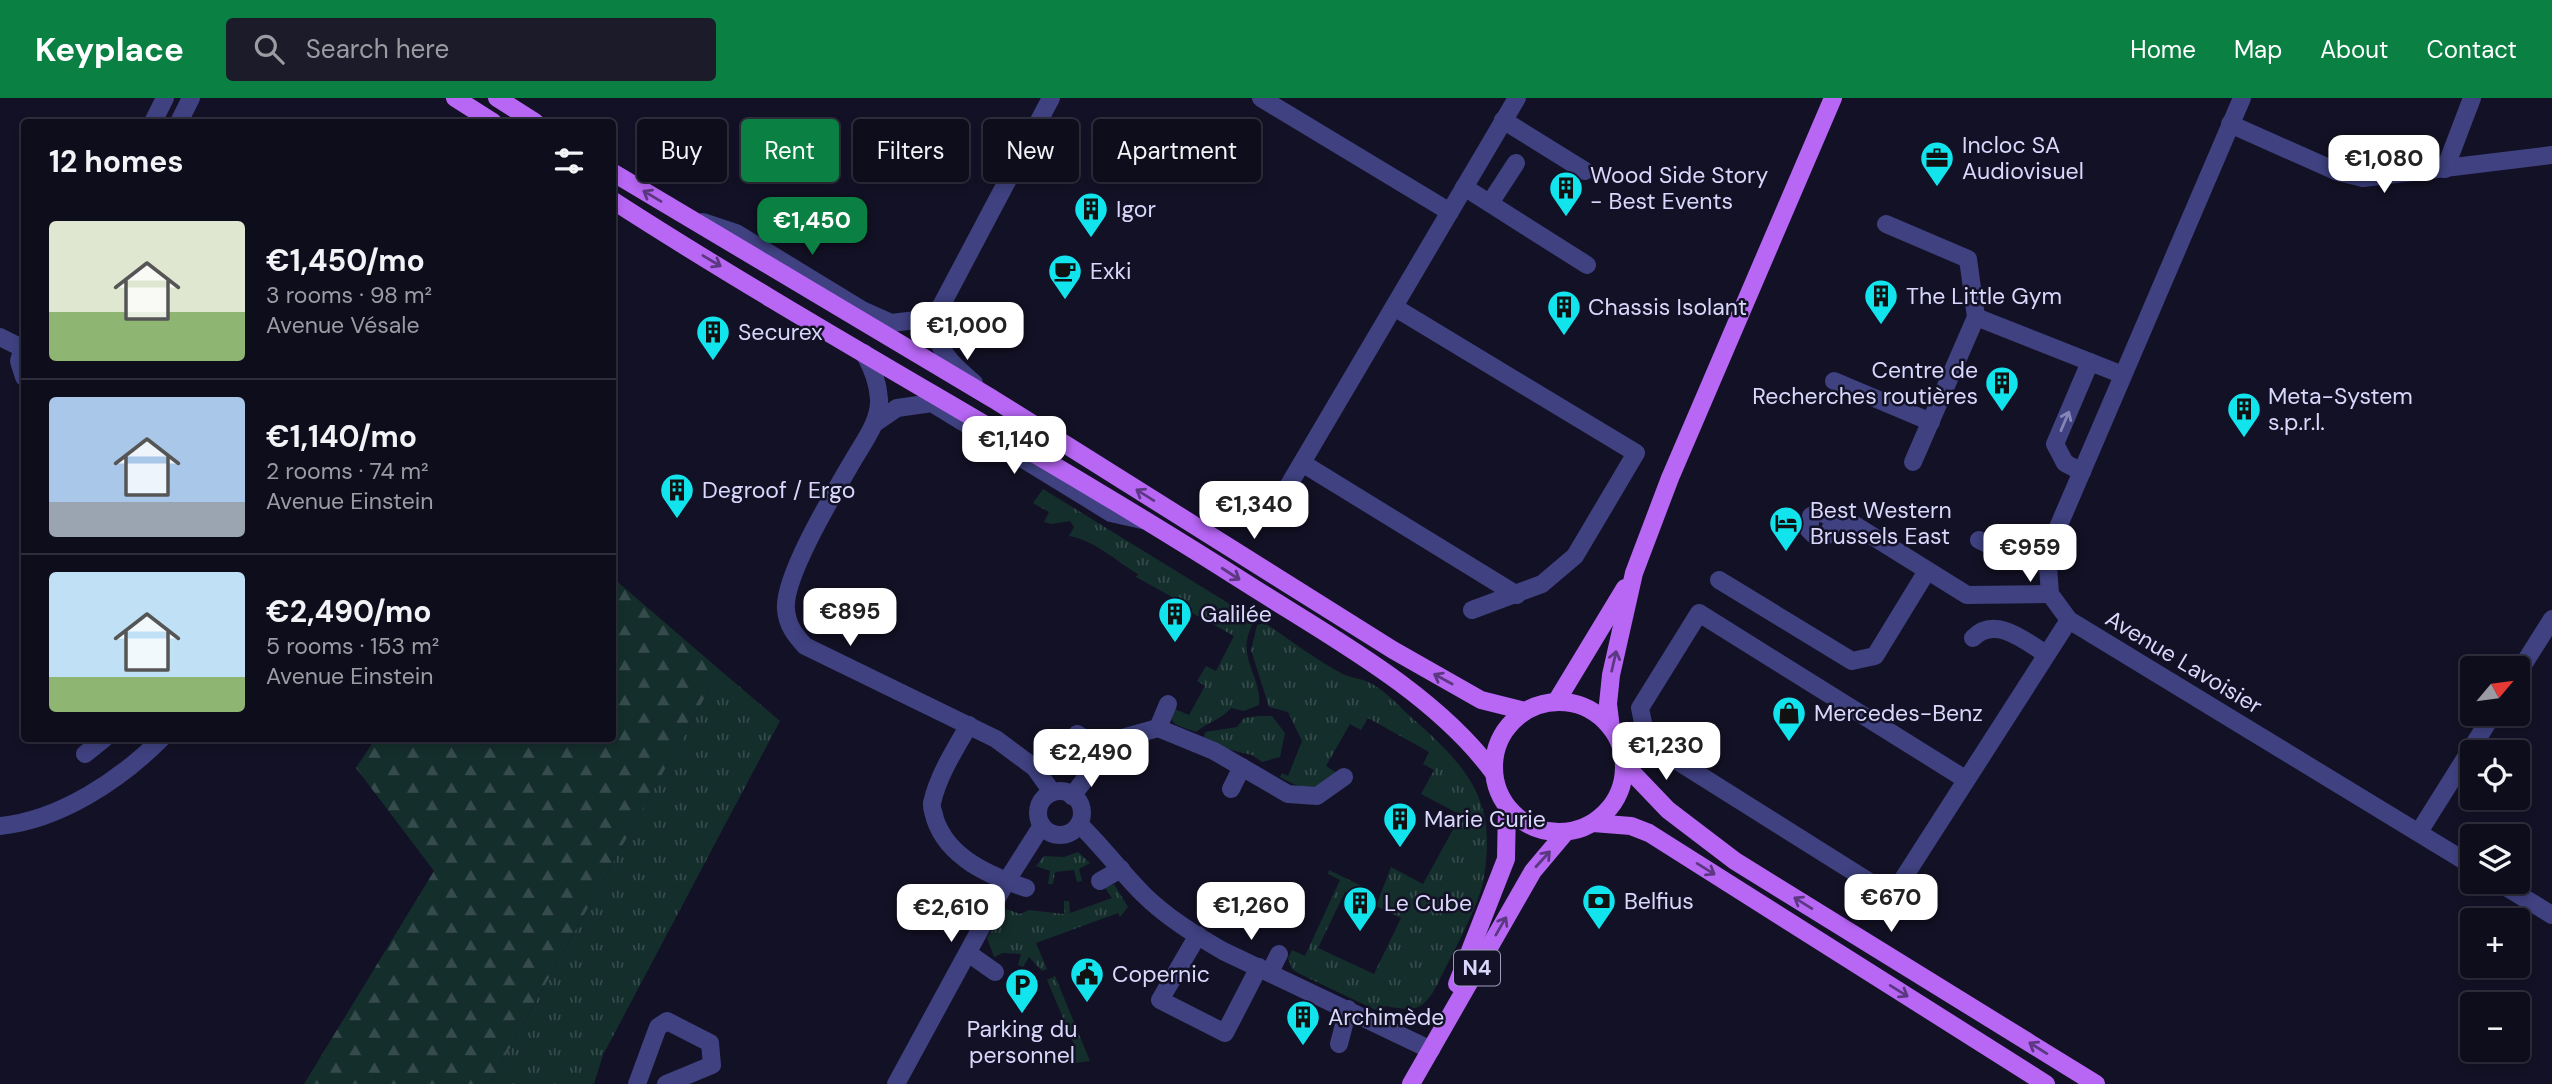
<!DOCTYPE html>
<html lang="en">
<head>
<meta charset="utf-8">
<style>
  :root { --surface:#0e0d1c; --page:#1c1b29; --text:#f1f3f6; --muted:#9b9ca3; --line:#2e2d3b; --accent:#0b8043 }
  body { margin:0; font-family:"DM Sans",sans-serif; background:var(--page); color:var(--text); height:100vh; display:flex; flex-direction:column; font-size:26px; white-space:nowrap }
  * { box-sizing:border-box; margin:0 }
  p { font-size:23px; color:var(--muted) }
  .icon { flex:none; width:38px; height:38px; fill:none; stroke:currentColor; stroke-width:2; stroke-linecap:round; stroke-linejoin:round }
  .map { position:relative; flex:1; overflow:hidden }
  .details { position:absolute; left:21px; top:21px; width:595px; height:623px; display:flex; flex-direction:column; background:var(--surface); border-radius:7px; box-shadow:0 4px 10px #0003,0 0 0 2px var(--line) }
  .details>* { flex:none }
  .banner { position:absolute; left:637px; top:21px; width:665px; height:63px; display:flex; gap:14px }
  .needle { width:46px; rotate:61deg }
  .tools { position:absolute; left:2460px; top:558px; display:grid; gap:14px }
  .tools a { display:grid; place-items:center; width:70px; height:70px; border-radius:7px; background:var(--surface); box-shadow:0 4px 10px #0003,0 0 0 2px var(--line); font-size:35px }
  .price { position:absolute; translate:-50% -60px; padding:0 16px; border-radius:14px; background:#fff; color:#222; font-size:23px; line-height:46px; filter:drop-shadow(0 2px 4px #0008) }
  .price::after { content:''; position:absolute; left:50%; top:42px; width:21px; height:16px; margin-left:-10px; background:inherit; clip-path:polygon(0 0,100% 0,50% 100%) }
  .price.active { background:var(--accent); color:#fff }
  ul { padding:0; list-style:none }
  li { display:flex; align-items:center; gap:21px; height:175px; padding:0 28px }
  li+li { border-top:2px solid var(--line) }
  li span { display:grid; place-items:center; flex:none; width:196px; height:140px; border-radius:7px; color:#555 }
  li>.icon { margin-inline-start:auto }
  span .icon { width:84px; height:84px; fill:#fffc; stroke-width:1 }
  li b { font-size:30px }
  h2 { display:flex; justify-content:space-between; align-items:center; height:84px; padding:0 28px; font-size:30px }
  .pill { padding:0 24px; border-radius:7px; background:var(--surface); box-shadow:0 4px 10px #0003,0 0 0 2px var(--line); font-size:24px; line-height:63px }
  .pill.active { background:var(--accent); color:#fff }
  header { display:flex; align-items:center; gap:42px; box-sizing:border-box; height:98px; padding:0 35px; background:var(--accent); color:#fff }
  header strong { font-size:33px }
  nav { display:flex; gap:38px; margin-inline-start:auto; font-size:24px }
  .search { width:490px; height:63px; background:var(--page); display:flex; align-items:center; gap:18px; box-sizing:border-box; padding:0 24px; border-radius:7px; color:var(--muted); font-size:26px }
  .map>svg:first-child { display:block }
  .grass { fill:url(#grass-tufts) }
  .forest { fill:url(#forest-firs) }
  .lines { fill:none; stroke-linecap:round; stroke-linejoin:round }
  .minor { stroke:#3f4180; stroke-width:18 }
  .major { stroke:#b767f4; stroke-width:18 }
  .oneway { stroke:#5d3882 }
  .oneway2 { stroke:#8484b8 }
  .labels { text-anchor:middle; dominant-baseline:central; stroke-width:5; stroke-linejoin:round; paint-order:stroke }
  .shield { fill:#131125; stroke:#9e9cbc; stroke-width:2 }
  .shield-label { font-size:21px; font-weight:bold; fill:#d9d7fc }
  .poi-label { font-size:23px; fill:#d9d7fc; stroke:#131125; text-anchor:start }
  .street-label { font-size:23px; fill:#d9d7fc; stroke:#131125 }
</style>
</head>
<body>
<header>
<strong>Keyplace</strong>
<div class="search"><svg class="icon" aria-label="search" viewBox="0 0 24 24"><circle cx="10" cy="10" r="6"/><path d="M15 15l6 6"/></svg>Search here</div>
<nav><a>Home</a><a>Map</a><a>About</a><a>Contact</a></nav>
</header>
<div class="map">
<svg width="2552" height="986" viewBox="0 0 2552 986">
  <defs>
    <pattern id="grass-tufts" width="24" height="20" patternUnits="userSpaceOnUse" patternTransform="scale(1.75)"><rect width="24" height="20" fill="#142e2c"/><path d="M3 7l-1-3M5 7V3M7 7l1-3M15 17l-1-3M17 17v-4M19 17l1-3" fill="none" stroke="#364c4c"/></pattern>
    <pattern id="forest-firs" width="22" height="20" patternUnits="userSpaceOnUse" patternTransform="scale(1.75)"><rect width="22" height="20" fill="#142e2c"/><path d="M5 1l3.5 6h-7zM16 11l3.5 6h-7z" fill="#364c4c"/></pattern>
  </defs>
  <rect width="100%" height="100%" fill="#131125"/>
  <g class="grass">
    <path d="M1043,391L1254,521C1252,528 1248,535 1247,542C1243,564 1262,585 1259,607L1244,613L1231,610C1222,621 1208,624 1196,634C1185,629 1163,628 1175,611L1189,617L1205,588L1197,583L1206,568L1216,573L1234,538L1172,504V499L1136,479L1138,476C1116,463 1094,442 1069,438L1074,429L1070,423L1052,426L1044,424L1049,414L1033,405Z"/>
    <path d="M1265,525C1290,542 1315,561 1341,575C1350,580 1358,580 1366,583C1383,590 1399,608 1412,620C1470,671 1498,704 1483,784C1478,810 1449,862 1437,887C1422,915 1413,913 1385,908L1382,915L1300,876L1292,871L1288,860L1292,852L1305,858L1340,782L1328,776L1329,772L1368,791L1365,803L1345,794L1318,850L1374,876L1401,820L1376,808L1391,769L1423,786L1461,717L1421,696L1434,672L1423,666L1429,654L1368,620L1361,632L1350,626L1326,668L1337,675C1314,694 1305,693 1280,679L1282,675L1288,678L1302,643L1288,614L1269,609L1251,552L1257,527Z"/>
    <path d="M720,572L780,623L603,957L594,986H490Z"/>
    <path d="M1259,618H1272L1285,635L1280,659L1262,664L1252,657L1227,651L1204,640L1205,634L1237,629L1244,620Z"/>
    <path d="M1078,754L1090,765L1079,771L1082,783L1077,784L1074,772L1055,774L1053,786H1048L1050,773L1036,768L1044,758L1064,759Z"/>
    <path d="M1114,786L1128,809L1120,819L1118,815L1036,845L1047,871L1042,873L1029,859L1023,869L1018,867L1021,856L1003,855L994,859L987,840L1006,811L1020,816L1029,812L1064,816V803H1069L1070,815L1112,800L1105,790Z"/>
    <path d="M1055,878L1090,963L1075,965L1065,956L1076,951L1047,882Z"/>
  </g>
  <path class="forest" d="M613,480L720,572L490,986H304L434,773L356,670L375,641L612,640Z"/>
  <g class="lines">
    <g class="minor">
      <path d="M1261,0L1450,114"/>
      <path d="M2242,0L2047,455L2050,496L2069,522L2473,768"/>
      <path d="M1503,22L1585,73"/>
      <path d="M153,24L165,0"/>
      <path d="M179,24L191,0"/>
      <path d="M2230,26L2338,74L2363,80L2552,57"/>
      <path d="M2445,71L2472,0"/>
      <path d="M1464,89L1587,167"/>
      <path d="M1490,105L1516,65"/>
      <path d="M703,124L736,135L862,212L891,225L917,222L940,210"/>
      <path d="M1886,126L1968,161L1976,219L2123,277"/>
      <path d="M1394,209L1636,355L1575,458L1542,486L1472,512"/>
      <path d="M0,239L22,250"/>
      <path d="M24,246L19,263L24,279"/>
      <path d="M864,255C872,269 878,284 879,301C880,322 865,342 855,359C837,390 783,478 786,511C787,527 795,537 805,548L996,641L1035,670L1052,694"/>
      <path d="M1834,283L1931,324"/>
      <path d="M974,285C948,262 928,246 940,210L1051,0"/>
      <path d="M875,325L897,310L932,305L1111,415L1142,422"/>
      <path d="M1913,364L1976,219"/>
      <path d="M1302,365L1517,497"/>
      <path d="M2082,374L2065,365L2055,346L2090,264"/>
      <path d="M1277,407L1517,0"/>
      <path d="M1831,419L1833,426L1827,437H1814L1809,432L1811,418L1818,414L1853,426L1967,497L2050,496"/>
      <path d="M1979,442L2026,465L2047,455"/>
      <path d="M1719,482L1852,563L1875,558L1927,473"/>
      <path d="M1973,540C1995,517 2025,543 2046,556"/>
      <path d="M2518,575L2552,521"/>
      <path d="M969,627C955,651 938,678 932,705C931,710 934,715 935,721C948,760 990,778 1026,790"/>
      <path d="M1158,630L1168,606"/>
      <path d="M1077,636L1106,654"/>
      <path d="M85,656L105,640"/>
      <path d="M1965,681L1699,515L1640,610L1647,644L1892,798L2069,522"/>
      <path d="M1231,691L1242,669"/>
      <circle cx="1060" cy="715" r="22"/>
      <path d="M1072,698L1115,642L1158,630L1214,653L1288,696L1317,698L1344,679"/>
      <path d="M1079,726C1102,748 1120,773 1142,795C1166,819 1194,836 1223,853L1431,952"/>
      <path d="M0,728C60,722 120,682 162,640"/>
      <path d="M2419,734L2493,616"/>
      <path d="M1100,783L1121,771"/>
      <path d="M2498,784L2552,817"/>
      <path d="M1198,837L1160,902L1225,935L1259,869"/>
      <path d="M968,855L995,874"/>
      <path d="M1270,874L1279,856"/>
      <path d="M1339,946L1348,911"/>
      <path d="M637,986L658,929L667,923L710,945L712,967L666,986"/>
      <path d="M896,986L1006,784L1041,729"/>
    </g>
    <g class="major">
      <path d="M455,0L493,24"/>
      <path d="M497,0L535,24"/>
      <path d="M612,74L993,301L1393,552L1481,602L1525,613"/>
      <path d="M612,102C820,236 1038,352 1246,485C1329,538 1434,594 1493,674"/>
      <circle cx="1559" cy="669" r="65"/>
      <path d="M1556,604L1625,490"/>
      <path d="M1611,630L1608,606L1611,577L1634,475L1670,380L1833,0"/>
      <path d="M1624,666L1668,712L1735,763L2096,986"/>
      <path d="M1593,725L1631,728L1649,735L2046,986"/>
      <path d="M1457,886L1506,761L1507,709"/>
      <path d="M1411,986L1533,773L1565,735"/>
    </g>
  </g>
  <defs><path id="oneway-shaft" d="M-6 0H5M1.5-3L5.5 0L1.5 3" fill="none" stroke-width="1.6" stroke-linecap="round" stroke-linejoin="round" transform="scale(1.75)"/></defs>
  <g class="oneway">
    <use href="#oneway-shaft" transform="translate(652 98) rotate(-149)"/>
    <use href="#oneway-shaft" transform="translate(712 163) rotate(31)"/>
    <use href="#oneway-shaft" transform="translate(1145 397) rotate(-148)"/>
    <use href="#oneway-shaft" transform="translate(1231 476) rotate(33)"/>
    <use href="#oneway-shaft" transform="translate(1614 563) rotate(-77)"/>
    <use href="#oneway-shaft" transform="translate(1443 581) rotate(-151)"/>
    <use href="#oneway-shaft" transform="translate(1543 761) rotate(-48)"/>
    <use href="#oneway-shaft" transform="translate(1706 771) rotate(32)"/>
    <use href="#oneway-shaft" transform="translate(1803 805) rotate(-148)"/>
    <use href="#oneway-shaft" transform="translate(1501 828) rotate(-60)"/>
    <use href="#oneway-shaft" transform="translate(1899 893) rotate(32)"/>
    <use href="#oneway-shaft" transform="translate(2038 950) rotate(-148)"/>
  </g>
  <use class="oneway2" href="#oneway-shaft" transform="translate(2065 323) rotate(-67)"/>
  <defs>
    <g id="office-pin" transform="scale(1.75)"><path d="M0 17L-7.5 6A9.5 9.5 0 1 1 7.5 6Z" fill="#12e4ed" stroke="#131125"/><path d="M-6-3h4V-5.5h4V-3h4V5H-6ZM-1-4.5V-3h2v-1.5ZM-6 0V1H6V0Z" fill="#111"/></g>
    <g id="building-pin" transform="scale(1.75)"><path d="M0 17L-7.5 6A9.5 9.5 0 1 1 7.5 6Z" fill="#12e4ed" stroke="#131125"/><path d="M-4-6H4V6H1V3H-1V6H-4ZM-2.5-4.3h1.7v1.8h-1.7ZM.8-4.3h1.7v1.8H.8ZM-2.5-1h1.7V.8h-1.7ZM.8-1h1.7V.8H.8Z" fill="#111"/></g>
    <g id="cafe-pin" transform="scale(1.75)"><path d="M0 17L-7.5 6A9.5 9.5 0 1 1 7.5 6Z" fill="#12e4ed" stroke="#131125"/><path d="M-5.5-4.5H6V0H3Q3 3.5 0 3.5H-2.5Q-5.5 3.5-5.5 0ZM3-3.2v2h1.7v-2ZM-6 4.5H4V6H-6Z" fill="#111"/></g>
    <g id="hotel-pin" transform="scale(1.75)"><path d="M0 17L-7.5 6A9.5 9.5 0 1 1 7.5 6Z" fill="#12e4ed" stroke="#131125"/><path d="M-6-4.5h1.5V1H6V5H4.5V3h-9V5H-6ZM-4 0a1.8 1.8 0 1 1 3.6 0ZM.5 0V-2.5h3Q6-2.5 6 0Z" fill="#111"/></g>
    <g id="shop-pin" transform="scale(1.75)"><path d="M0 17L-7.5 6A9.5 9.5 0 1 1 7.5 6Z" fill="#12e4ed" stroke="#131125"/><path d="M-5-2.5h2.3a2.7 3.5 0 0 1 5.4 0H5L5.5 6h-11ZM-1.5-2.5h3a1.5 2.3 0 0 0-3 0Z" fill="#111"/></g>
    <g id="bank-pin" transform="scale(1.75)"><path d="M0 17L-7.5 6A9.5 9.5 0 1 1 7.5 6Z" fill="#12e4ed" stroke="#131125"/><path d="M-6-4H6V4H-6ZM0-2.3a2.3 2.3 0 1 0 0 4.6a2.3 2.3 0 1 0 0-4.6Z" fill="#111"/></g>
    <g id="civic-pin" transform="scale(1.75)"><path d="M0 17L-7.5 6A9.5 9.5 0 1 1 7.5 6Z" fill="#12e4ed" stroke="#131125"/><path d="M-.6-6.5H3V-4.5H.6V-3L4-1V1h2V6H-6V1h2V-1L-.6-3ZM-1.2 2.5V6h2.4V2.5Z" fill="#111"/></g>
    <g id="parking-pin" transform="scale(1.75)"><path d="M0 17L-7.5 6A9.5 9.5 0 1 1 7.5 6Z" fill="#12e4ed" stroke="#131125"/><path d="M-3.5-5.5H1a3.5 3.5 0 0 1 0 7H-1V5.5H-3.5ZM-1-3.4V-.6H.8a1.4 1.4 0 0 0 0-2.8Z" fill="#111"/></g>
  </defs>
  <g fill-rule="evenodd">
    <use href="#office-pin" x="1937" y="60"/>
    <use href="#building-pin" x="1566" y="90"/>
    <use href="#building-pin" x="1091" y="111"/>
    <use href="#cafe-pin" x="1065" y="173"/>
    <use href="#building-pin" x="1881" y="198"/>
    <use href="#building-pin" x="1564" y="209"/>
    <use href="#building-pin" x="713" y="234"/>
    <use href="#building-pin" x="2002" y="285"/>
    <use href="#building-pin" x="2244" y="311"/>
    <use href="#building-pin" x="677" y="392"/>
    <use href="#hotel-pin" x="1786" y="425"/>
    <use href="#building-pin" x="1175" y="516"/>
    <use href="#shop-pin" x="1789" y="615"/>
    <use href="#building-pin" x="1400" y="721"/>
    <use href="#bank-pin" x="1599" y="803"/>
    <use href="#building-pin" x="1360" y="805"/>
    <use href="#civic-pin" x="1087" y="876"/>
    <use href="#parking-pin" x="1022" y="887"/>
    <use href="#building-pin" x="1303" y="919"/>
  </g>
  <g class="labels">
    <rect class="shield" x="1454" y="852.5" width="46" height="35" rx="5"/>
    <g class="shield-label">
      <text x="1477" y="870">N4</text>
    </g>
    <g class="poi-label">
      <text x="1962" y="47">Incloc SA<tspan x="1962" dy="26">Audiovisuel</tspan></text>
      <text x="1590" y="77">Wood Side Story<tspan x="1590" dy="26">- Best Events</tspan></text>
      <text x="1116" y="111">Igor</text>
      <text x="1090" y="173">Exki</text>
      <text x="1906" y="198">The Little Gym</text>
      <text x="1588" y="209">Chassis Isolant</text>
      <text x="738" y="234">Securex</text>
      <text x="1978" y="272" text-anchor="end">Centre de<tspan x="1978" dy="26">Recherches routières</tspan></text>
      <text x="2268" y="298">Meta-System<tspan x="2268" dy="26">s.p.r.l.</tspan></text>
      <text x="702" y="392">Degroof / Ergo</text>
      <text x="1810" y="412">Best Western<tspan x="1810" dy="26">Brussels East</tspan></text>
      <text x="1200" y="516">Galilée</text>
      <text x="1814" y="615">Mercedes-Benz</text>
      <text x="1424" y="721">Marie Curie</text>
      <text x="1624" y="803">Belfius</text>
      <text x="1384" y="805">Le Cube</text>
      <text x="1112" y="876">Copernic</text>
      <text x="1328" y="919">Archimède</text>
      <text x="1022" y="931" text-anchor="middle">Parking du<tspan x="1022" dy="26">personnel</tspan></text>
    </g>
    <g class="street-label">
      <text transform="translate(2184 564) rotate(31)">Avenue Lavoisier</text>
    </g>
  </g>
</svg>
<div class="tools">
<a><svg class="needle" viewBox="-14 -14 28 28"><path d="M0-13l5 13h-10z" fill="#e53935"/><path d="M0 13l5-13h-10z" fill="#9b9ca3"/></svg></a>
<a><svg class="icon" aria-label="locate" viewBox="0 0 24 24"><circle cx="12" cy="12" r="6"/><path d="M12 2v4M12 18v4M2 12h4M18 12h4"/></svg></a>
<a><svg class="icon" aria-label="layers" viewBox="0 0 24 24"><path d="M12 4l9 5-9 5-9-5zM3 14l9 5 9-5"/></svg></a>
<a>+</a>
<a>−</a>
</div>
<b class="price" style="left:2384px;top:97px">€1,080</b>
<b class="price active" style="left:812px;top:159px">€1,450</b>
<b class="price" style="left:967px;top:264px">€1,000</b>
<b class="price" style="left:1014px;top:378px">€1,140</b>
<b class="price" style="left:1254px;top:443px">€1,340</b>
<b class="price" style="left:2030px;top:486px">€959</b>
<b class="price" style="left:850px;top:550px">€895</b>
<b class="price" style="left:1666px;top:684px">€1,230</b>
<b class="price" style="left:1091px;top:691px">€2,490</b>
<b class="price" style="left:1891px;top:836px">€670</b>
<b class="price" style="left:1251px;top:844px">€1,260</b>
<b class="price" style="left:951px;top:846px">€2,610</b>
<div class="banner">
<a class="pill">Buy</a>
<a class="pill active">Rent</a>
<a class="pill">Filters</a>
<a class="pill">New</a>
<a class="pill">Apartment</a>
</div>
<section class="details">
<h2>12 homes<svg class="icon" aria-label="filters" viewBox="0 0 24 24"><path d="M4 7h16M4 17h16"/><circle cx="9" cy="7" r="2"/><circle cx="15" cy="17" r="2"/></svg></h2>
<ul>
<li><span style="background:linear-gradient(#dfe7d0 65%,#8fb573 0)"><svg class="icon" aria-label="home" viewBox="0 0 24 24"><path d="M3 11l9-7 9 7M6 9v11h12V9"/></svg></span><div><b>€1,450/mo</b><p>3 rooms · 98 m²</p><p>Avenue Vésale</p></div></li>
<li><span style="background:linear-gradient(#a9c7e8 75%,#9aa5b1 0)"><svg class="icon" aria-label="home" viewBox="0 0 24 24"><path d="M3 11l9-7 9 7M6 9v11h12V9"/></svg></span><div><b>€1,140/mo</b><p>2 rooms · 74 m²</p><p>Avenue Einstein</p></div></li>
<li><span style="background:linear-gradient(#bfe0f5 75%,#8fb573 0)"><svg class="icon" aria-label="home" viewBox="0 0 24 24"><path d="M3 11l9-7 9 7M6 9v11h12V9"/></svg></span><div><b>€2,490/mo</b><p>5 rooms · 153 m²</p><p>Avenue Einstein</p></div></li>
</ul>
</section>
</div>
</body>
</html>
